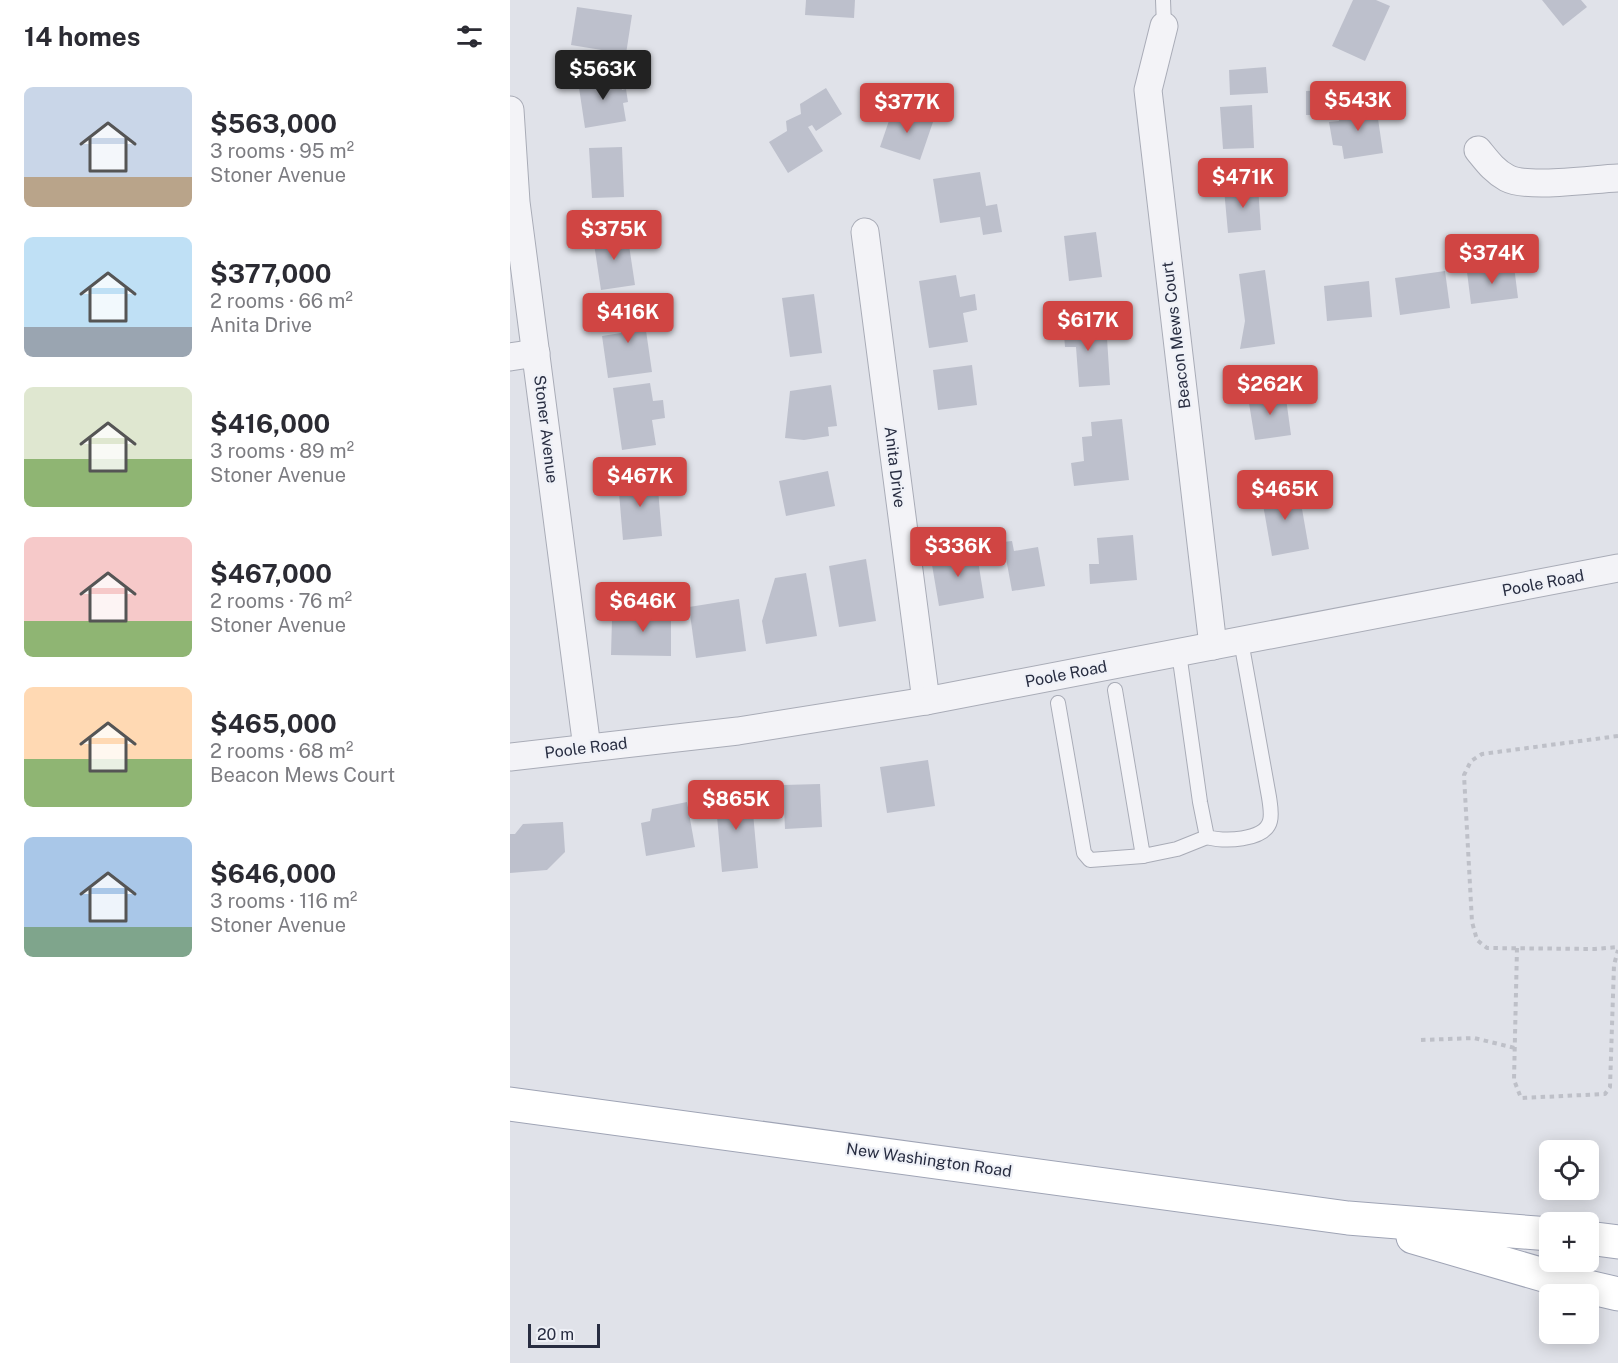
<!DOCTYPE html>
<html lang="en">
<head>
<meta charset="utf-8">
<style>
  :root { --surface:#fff; --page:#f7f7f7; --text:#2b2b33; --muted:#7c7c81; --accent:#d04543 }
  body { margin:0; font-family:"Public Sans",sans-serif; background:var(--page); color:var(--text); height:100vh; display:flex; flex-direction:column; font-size:22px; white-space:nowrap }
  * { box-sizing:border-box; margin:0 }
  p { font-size:20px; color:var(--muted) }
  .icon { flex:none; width:33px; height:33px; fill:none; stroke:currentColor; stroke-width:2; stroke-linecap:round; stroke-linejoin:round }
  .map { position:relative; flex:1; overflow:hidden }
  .panel { display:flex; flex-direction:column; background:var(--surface); width:510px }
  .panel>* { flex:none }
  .tools { position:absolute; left:1029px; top:1140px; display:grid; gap:12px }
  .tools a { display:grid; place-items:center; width:60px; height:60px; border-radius:9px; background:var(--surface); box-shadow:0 3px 15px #0003; font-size:30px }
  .scale { position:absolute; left:18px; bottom:15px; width:72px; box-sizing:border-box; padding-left:6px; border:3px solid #282d41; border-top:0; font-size:16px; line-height:21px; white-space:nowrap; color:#282d41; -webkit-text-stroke:4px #eff1f7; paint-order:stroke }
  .price { position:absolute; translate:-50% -51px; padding:0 14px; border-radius:6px; background:var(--accent); color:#fff; font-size:20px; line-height:39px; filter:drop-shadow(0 2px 3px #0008) }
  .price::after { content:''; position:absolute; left:50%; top:36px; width:18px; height:14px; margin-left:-9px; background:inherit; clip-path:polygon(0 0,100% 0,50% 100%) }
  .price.current { background:#222; color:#fff }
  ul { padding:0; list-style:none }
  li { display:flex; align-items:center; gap:18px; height:150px; padding:0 24px }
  li span { display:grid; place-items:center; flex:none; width:168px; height:120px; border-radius:9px; color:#555 }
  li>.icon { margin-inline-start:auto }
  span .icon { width:72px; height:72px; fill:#fffc; stroke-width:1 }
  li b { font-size:26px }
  h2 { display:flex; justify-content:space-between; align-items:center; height:72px; padding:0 24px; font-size:26px }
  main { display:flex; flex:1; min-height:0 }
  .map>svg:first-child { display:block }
  .building { fill:#bdc0cc }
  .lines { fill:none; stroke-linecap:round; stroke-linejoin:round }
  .lane-casing { stroke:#a9acb7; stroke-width:16 }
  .street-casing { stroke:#a9acb7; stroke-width:29 }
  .primary-casing { stroke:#9fa4b5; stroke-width:35 }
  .path { stroke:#bec0c8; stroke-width:4; stroke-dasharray:4.5 4.5; stroke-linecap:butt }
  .lane { stroke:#f3f3f7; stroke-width:14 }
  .street { stroke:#f3f3f7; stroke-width:27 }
  .primary { stroke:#fff; stroke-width:33 }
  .labels { text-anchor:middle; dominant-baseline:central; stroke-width:4.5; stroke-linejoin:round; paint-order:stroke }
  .street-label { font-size:16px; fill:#282d41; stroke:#eff1f7 }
</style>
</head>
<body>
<main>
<section class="panel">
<h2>14 homes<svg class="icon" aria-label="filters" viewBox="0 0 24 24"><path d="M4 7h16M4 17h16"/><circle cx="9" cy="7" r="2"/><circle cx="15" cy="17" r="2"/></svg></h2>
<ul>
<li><span style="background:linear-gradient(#c9d6e8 75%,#b9a48a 0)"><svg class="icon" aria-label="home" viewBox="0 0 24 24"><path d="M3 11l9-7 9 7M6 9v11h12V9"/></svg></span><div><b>$563,000</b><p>3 rooms · 95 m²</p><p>Stoner Avenue</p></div></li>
<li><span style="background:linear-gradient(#bfe0f5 75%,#9aa5b1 0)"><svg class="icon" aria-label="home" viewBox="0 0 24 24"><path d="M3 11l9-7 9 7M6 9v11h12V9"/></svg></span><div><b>$377,000</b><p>2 rooms · 66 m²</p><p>Anita Drive</p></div></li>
<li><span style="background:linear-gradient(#dfe7d0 60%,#8fb573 0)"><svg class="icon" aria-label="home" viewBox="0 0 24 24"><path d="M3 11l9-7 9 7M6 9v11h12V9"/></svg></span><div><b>$416,000</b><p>3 rooms · 89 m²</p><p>Stoner Avenue</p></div></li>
<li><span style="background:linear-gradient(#f6c9c9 70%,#8fb573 0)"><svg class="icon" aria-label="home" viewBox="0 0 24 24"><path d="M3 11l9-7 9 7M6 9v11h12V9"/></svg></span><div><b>$467,000</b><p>2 rooms · 76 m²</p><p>Stoner Avenue</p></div></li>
<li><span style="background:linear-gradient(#ffd9b3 60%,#8fb573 0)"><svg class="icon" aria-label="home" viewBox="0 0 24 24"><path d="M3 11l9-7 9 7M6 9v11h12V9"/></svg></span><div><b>$465,000</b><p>2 rooms · 68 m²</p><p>Beacon Mews Court</p></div></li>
<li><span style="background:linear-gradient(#a9c7e8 75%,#7fa58c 0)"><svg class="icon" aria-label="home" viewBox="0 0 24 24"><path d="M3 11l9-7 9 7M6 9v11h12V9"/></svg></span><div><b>$646,000</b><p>3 rooms · 116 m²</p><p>Stoner Avenue</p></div></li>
</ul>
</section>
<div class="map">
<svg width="1108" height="1363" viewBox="0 0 1108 1363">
  <rect width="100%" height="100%" fill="#e0e2e9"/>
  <g class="building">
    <path d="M296,0H345L344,18L295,15Z"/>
    <path d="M843,0H866L880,6L855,61L822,46Z"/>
    <path d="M1032,0H1071L1077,7L1053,26Z"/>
    <path d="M67,7L122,15L116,54L61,45Z"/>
    <path d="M756,67L758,93L720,95L719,70Z"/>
    <path d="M109,74L112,90L116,89L118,102L113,103L116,121L75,128L68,81Z"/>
    <path d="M316,88L332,114L306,131L302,125L298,127L313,151L278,173L259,142L277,131L276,121L291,114L290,104Z"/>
    <path d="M820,90V115H796V91Z"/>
    <path d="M742,105L744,148L713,149L710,107Z"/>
    <path d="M866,105L873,153L834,159L832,146L823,145L819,122L829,121L828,111Z"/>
    <path d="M383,109L423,122L410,160L370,147Z"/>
    <path d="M112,147L114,197L82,198L79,148Z"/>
    <path d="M470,172L476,206L487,204L492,232L473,235L470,217L430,223L423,179Z"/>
    <path d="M748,186L751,230L718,233L714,189Z"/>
    <path d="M117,232L125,285L91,290L83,237Z"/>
    <path d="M586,232L592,277L559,281L554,236Z"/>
    <path d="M1004,266L1008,298L961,304L957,272Z"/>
    <path d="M755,270L765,344L730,349L735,321L729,274Z"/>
    <path d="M935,271L940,308L890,315L885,278Z"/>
    <path d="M446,275L450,297L465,294L467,310L453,313L458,342L419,348L409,281Z"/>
    <path d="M859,281L862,317L817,321L814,286Z"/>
    <path d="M304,294L312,353L280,357L272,298Z"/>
    <path d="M132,303L142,372L98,378L92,336L111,333L107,306Z"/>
    <path d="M580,317L591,338H597L600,385L569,387L566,347H555L553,322Z"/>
    <path d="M462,365L467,405L428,410L423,370Z"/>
    <path d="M140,383L143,401L153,400L155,418L142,420L146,445L112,450L103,388Z"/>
    <path d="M321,385L327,426L318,427L319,436L294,440L275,438L280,391Z"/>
    <path d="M775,391L781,435L745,440L738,397Z"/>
    <path d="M612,419L619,480L564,486L561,463L574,461L572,437L582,436L581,422Z"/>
    <path d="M318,471L325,506L276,516L269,481Z"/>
    <path d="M147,477L152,536L113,540L108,481Z"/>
    <path d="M788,486L799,549L762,556L751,493Z"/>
    <path d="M623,535L627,580L580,584L579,564H589L587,538Z"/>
    <path d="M502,541L504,551L528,547L535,586L502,591L493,542Z"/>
    <path d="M466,548L474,598L429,606L422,565L437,562L435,553Z"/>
    <path d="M356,559L366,621L329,627L319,566Z"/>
    <path d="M296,573L307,636L256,644L252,621L265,578Z"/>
    <path d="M229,599L236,651L186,658L179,607Z"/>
    <path d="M161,604V656L101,655L102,619Z"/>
    <path d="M418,760L425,806L377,813L370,767Z"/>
    <path d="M310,784L312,827L275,829L273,785Z"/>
    <path d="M241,791L248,868L212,872L205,794Z"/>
    <path d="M177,802L185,847L136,856L131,823L140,821L142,809Z"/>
    <path d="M53,822L55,852L37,870L0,873V834H5L13,824Z"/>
  </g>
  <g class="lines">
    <g class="lane-casing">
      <g id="lane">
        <path d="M653,0L654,26"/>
        <path d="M669,653L690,802L697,837C712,842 755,841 760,821C762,814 760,804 759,797L731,641"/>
        <path d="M605,690L633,856L667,849L697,837"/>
        <path d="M548,703L574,853L580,860L633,856"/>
      </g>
    </g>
    <g class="street-casing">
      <g id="street">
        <path d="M654,26L638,90L703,646"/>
        <path d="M0,110L6,202L77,748"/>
        <path d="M968,150C977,161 984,171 997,178C1018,189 1082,179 1108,178"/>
        <path d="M355,232L416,701"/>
        <path d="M0,357L26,353"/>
        <path d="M0,757L228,731L416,701L1108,568"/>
      </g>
    </g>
    <g class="primary-casing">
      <g id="primary">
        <path d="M0,1104L838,1218L1040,1234"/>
        <path d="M903,1237L1061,1283L1108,1294"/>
        <path d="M1078,1238L1108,1242"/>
      </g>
    </g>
    <g class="path">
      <path d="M1108,736L972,754L961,761L954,775L962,922L967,940L977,948L1085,949L1108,947"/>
      <path d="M1007,948L1004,1080L1011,1098L1095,1094L1100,1087L1104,965L1108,950"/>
      <path d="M911,1040L964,1038L1005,1048"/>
    </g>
    <use href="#lane" class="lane"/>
    <use href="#street" class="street"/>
    <use href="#primary" class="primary"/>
  </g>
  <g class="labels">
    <g class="street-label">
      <text transform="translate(666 335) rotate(-97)">Beacon Mews Court</text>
      <text transform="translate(36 429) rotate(83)">Stoner Avenue</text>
      <text transform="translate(385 467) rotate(83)">Anita Drive</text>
      <text transform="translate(1033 583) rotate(-11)">Poole Road</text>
      <text transform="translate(556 674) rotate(-11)">Poole Road</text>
      <text transform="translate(76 748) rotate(-7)">Poole Road</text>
      <text transform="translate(419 1160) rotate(8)">New Washington Road</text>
    </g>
  </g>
</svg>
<div class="tools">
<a><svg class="icon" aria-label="locate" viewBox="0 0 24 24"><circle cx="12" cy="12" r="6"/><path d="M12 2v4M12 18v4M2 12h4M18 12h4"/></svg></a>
<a>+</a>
<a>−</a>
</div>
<div class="scale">20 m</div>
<b class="price current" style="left:93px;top:101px">$563K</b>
<b class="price" style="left:848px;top:132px">$543K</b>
<b class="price" style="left:397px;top:134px">$377K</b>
<b class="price" style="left:733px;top:209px">$471K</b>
<b class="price" style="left:104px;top:261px">$375K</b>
<b class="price" style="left:982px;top:285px">$374K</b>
<b class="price" style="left:118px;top:344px">$416K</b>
<b class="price" style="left:578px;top:352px">$617K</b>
<b class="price" style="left:760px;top:416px">$262K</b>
<b class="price" style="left:130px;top:508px">$467K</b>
<b class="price" style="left:775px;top:521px">$465K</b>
<b class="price" style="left:448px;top:578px">$336K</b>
<b class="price" style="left:133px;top:633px">$646K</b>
<b class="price" style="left:226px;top:831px">$865K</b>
</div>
</main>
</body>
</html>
